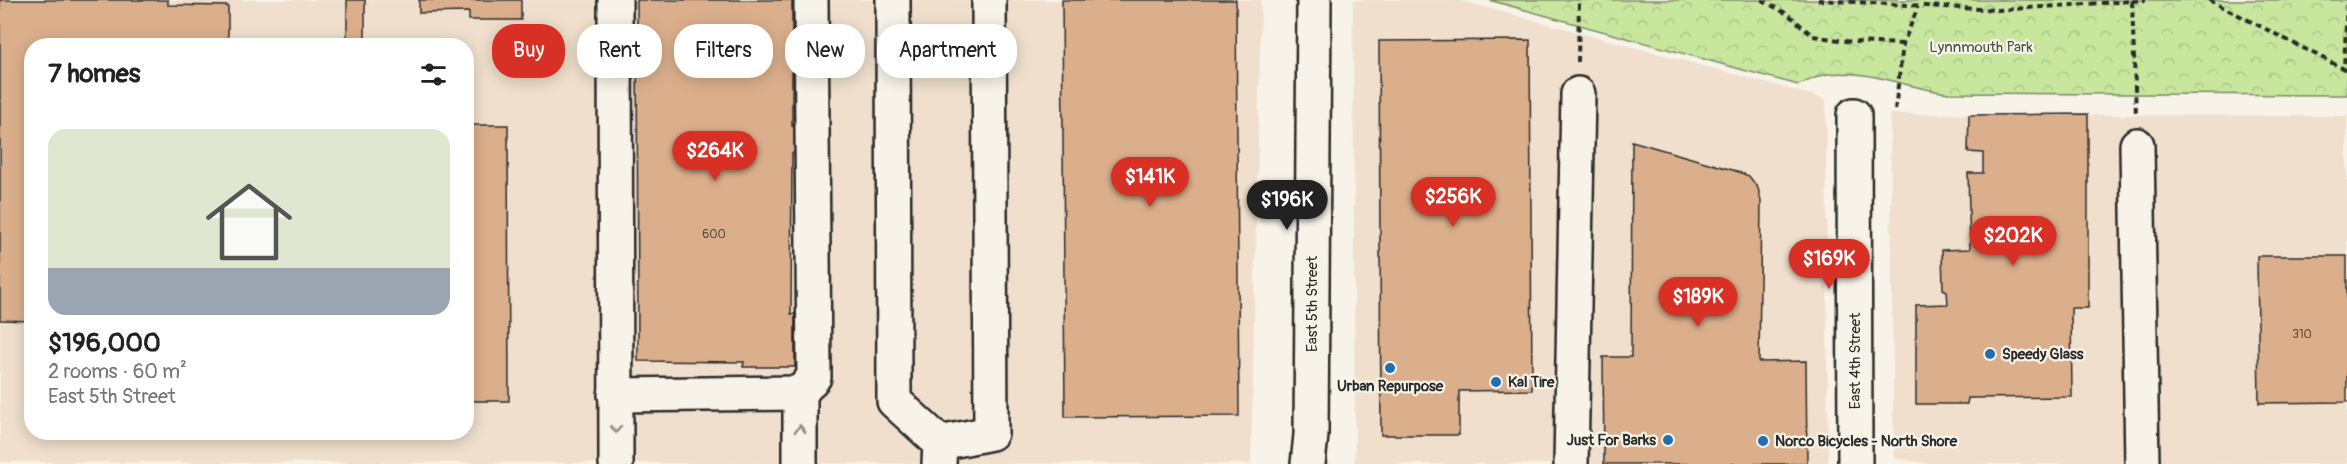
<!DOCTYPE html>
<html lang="en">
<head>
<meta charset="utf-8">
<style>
  :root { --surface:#fff; --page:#f6f6f6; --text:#222; --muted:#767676; --accent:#d93025 }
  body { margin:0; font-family:Pangolin,sans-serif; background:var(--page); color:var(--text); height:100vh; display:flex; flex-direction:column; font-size:22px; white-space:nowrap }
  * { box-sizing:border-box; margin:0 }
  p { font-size:20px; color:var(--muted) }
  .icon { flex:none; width:33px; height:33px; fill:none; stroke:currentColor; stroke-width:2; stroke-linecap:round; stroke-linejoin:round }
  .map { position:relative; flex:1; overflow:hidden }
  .drawer { position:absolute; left:24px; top:38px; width:450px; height:402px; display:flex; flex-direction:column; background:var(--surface); border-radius:24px; box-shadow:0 3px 15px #0003 }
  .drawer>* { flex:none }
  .hud { position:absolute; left:492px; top:24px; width:570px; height:54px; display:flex; gap:12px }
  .price { position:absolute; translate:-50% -51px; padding:0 14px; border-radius:21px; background:var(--accent); color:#fff; font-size:20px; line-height:39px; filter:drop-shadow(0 2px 3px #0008) }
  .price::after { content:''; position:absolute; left:50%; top:36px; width:18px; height:14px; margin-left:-9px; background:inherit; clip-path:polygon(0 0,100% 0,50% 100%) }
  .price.active { background:#222; color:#fff }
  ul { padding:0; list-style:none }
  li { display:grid; align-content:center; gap:12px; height:318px; padding:0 24px }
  li span { display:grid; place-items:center; height:186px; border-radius:18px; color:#555 }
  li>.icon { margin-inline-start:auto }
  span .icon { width:108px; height:108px; fill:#fffc; stroke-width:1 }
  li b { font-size:26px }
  h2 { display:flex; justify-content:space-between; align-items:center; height:72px; padding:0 24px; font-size:26px }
  .pill { padding:0 21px; border-radius:24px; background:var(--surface); box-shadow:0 3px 15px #0003; font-size:21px; line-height:54px }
  .pill.active { background:var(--accent); color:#fff }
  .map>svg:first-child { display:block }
  .built { fill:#efdfcc; fill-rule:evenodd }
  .forest { fill:url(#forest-crowns); stroke:#7a8864; stroke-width:1.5 }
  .building { fill:#dbaf8c; stroke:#2b2b2b; stroke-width:1.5 }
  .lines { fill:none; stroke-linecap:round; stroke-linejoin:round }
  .minor-casing { stroke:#2b2b2b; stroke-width:38 }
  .path { stroke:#2b2b2b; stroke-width:4; stroke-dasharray:6 4.5; stroke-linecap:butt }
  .minor { stroke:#f7f3e8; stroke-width:33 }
  .oneway { stroke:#918f8a }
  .poi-dot { fill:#1f6fb2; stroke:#f7f3e8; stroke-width:2 }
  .labels { text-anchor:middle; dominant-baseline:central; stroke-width:4.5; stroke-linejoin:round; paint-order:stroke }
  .number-label { font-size:12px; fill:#574c43 }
  .park-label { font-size:15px; fill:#4a5042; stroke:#f7f3e8 }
  .street-label { font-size:15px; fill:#2b2b2b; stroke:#f7f3e8 }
  .poi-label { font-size:15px; font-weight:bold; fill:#2b2b2b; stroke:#f7f3e8; text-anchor:start }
</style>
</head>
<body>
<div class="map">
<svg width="2347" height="464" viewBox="0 0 2347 464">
  <defs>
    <pattern id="forest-crowns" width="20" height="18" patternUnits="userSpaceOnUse" patternTransform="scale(1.5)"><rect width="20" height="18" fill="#c8e69e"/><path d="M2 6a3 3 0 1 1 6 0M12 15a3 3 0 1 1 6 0" fill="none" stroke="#acc588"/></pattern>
  </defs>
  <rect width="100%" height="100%" fill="#f7f3e8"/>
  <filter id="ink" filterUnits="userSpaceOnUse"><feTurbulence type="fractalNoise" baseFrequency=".0167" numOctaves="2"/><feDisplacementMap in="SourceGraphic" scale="12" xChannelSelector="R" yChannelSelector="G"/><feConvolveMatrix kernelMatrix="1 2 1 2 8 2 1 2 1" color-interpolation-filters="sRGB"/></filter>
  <g filter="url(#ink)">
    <g class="built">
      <path d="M0,0H1261L1251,464L0,462ZM32,45H466V432H32Z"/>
      <path d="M1353,0H1458L1826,99L1828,464H1355Z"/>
      <path d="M1890,114L2347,116V464H1930L1894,458Z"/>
    </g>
    <path class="forest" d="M1489,0H2347V95L1949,93C1910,89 1869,69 1828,74C1819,75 1807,82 1798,85Z"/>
    <g class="building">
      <path d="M0,0H168V5L228,6V45H32V321L0,320Z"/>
      <rect x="347" y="0" width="18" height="40"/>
      <path d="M419,0H521V20H469V12L419,13Z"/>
      <path d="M637,0H792V126H796L797,153H792L791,314H795V367H743L744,362L638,361Z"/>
      <path d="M1062,0H1236L1239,416L1065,417Z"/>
      <path d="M1530,40L1532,390L1459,391V435H1381L1379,41Z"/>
      <path d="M2088,114V308H2071L2072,397L1968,398L1967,404H1916V305L1948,304L1947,291L1943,289L1942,250L1970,249L1968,173H1983V153L1968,152L1969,115Z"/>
      <path d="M466,125H508L509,401H466Z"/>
      <path d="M1632,141L1736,171L1749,176L1758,188L1761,201L1759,362L1806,361L1807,464H1604L1603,357H1631Z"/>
      <path d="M2257,256H2347V402L2259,403Z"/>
    </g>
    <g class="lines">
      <g class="minor-casing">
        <g id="minor">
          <path d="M615,0L616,464"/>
          <path d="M893,0L894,401L940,443"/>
          <path d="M1854,115L1855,464"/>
          <path d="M2137,145L2142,464"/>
          <path d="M615,395L800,393"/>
          <path d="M800,464V393L814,377L811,0"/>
          <path d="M939,464L940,443L991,433L989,0"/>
          <path d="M1308,464L1311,435L1314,0"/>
          <path d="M1571,464L1578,94"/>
        </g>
      </g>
      <g class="path">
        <path d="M1762,0L1789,15L1813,36L1852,42L1903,44"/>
        <path d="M1818,0L1998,10L2146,0"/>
        <path d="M2209,0L2344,69L2347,0"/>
        <path d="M2132,1L2136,115"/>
        <path d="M1578,62L1579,0"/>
        <path d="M1895,110L1903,44L1918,7"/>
      </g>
      <use href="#minor" class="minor"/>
    </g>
    <defs><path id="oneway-chevron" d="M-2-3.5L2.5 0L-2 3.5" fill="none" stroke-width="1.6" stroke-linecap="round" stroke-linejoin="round" transform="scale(1.5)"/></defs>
    <g class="oneway">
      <use href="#oneway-chevron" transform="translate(616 429) rotate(89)"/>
      <use href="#oneway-chevron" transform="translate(800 429) rotate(-90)"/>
    </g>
  </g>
  <g class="poi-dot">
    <circle cx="1990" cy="354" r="6"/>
    <circle cx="1390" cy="368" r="6"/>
    <circle cx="1496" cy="382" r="6"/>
    <circle cx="1668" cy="440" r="6"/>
    <circle cx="1763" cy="441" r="6"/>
  </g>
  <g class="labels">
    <g class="number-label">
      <text x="714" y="234">600</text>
      <text x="2302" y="334">310</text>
    </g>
    <g class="park-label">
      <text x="1981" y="47">Lynnmouth Park</text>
    </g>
    <g class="street-label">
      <text transform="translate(1312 304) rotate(-90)">East 5th Street</text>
      <text transform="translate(1855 361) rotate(-90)">East 4th Street</text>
    </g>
    <g class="poi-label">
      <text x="2002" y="354">Speedy Glass</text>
      <text x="1508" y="382">Kal Tire</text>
      <text x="1390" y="386" text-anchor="middle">Urban Repurpose</text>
      <text x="1656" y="440" text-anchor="end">Just For Barks</text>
      <text x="1775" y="441">Norco Bicycles - North Shore</text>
    </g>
  </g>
</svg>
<b class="price" style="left:715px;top:182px">$264K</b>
<b class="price" style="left:1150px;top:208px">$141K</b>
<b class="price" style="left:1453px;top:228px">$256K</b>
<b class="price active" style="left:1287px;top:231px">$196K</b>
<b class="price" style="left:2013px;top:267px">$202K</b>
<b class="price" style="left:1829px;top:290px">$169K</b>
<b class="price" style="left:1698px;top:328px">$189K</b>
<div class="hud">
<a class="pill active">Buy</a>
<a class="pill">Rent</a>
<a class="pill">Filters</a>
<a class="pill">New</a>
<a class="pill">Apartment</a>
</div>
<section class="drawer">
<h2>7 homes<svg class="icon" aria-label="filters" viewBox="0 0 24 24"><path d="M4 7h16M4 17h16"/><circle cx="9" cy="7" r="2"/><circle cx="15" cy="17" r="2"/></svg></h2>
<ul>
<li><span style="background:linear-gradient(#dfe7d0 75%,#9aa5b1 0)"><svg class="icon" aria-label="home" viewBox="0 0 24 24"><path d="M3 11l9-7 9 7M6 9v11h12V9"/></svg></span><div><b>$196,000</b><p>2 rooms · 60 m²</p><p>East 5th Street</p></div></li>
</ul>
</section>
</div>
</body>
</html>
